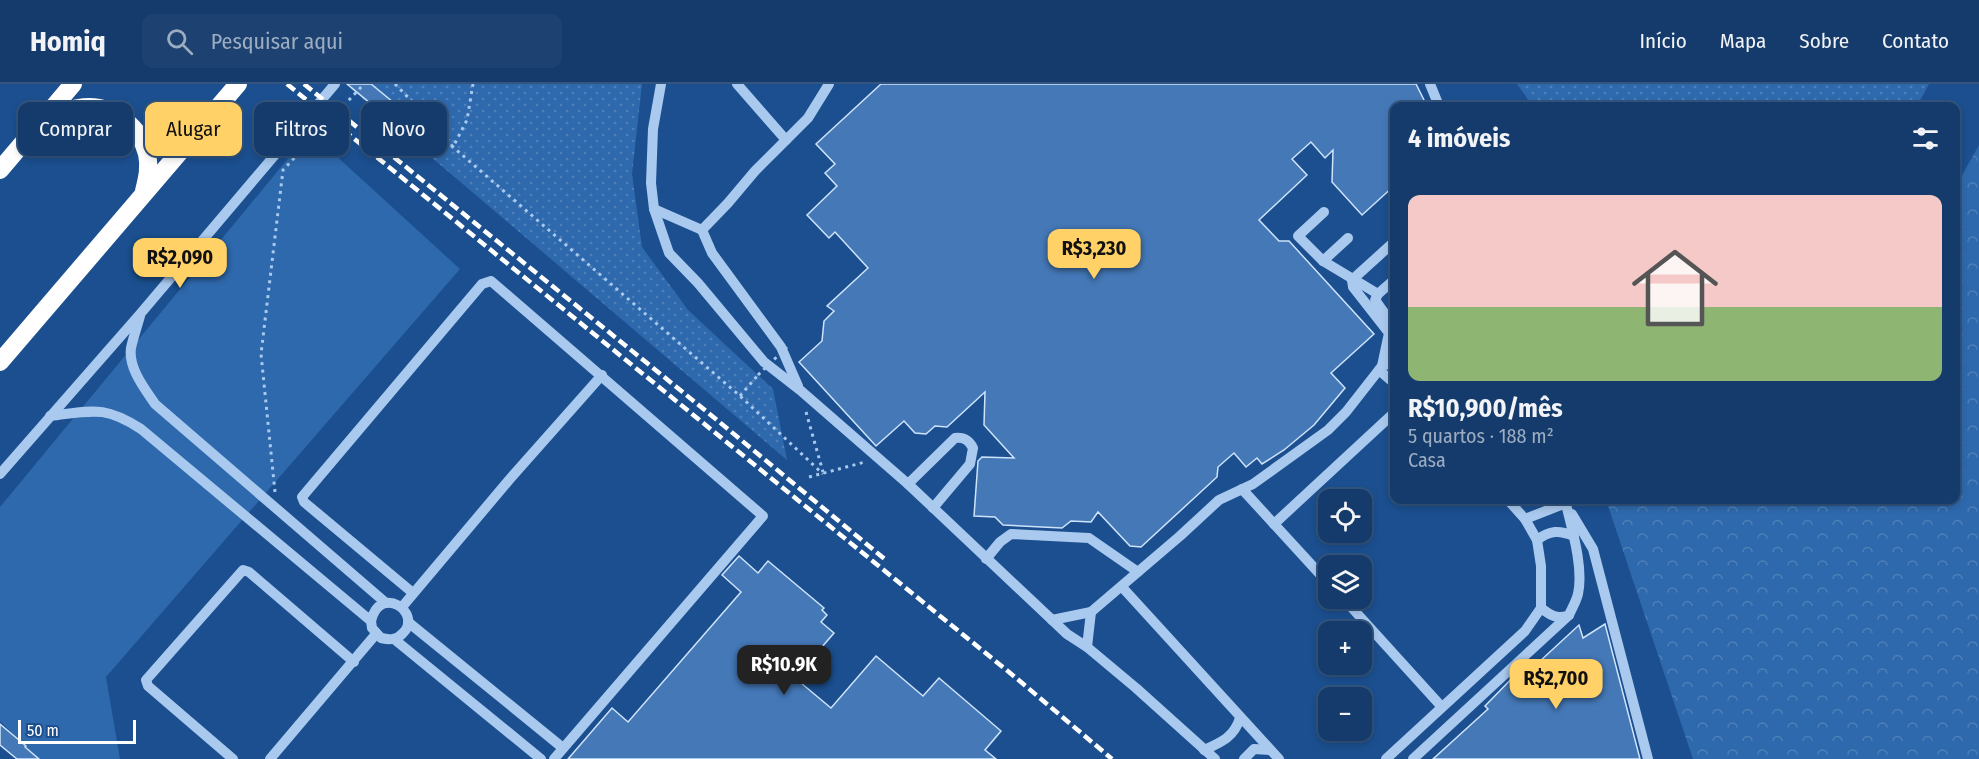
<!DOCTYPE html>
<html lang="pt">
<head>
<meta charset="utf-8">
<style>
  :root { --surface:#143b6b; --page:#1d4271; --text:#f1f3f6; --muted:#9dadc1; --line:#33557e; --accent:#ffd166 }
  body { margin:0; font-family:"Fira Sans Condensed",sans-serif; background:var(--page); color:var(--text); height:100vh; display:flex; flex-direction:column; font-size:22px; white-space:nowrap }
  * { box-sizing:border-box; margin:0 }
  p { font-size:20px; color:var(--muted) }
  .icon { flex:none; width:33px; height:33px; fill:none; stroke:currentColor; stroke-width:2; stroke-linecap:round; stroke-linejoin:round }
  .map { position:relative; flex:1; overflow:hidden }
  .drawer { position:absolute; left:1390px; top:18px; width:570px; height:402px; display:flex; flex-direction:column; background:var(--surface); border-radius:12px; box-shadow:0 3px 9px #0003,0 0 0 2px var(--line) }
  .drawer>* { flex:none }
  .banner { position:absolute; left:18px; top:18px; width:570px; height:54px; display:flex; gap:12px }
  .fabs { position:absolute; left:1318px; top:405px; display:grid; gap:12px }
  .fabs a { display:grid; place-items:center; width:54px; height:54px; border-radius:12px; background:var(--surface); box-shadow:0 3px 9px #0003,0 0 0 2px var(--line); font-size:30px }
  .scale { position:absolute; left:18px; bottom:15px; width:118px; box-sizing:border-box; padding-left:6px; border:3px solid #fff; border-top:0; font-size:16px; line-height:21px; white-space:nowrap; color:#fff; -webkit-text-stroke:4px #1b4f8f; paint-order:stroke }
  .price { position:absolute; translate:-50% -51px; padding:0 14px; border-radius:12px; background:var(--accent); color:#111; font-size:20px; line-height:39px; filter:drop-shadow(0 2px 3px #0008) }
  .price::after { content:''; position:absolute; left:50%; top:36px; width:18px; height:14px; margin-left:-9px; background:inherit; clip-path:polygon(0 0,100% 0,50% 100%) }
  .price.active { background:#222; color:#fff }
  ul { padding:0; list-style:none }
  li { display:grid; align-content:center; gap:12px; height:318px; padding:0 18px }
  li+li { border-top:2px solid var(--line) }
  li span { display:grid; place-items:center; height:186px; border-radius:12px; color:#555 }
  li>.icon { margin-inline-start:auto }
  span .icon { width:108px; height:108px; fill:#fffc; stroke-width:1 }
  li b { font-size:26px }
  h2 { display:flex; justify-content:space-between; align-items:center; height:72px; padding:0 18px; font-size:26px }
  .pill { padding:0 21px; border-radius:12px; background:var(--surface); box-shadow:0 3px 9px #0003,0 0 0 2px var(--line); font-size:21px; line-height:54px }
  .pill.active { background:var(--accent); color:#111 }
  header { display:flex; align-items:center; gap:36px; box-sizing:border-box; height:84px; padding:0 30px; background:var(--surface); border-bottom:2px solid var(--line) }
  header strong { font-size:28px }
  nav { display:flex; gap:33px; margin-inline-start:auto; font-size:21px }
  .search { width:420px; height:54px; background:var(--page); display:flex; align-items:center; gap:15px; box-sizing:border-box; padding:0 21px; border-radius:12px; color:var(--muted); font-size:22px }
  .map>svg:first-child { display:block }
  .grass { fill:url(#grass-dots) }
  .forest { fill:url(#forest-crowns) }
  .green { fill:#2e69ad }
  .building { fill:#4478b7; stroke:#cfe3fa; stroke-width:1.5 }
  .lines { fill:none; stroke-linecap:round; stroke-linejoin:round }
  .path { stroke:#a9c9ee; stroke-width:3; stroke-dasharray:3 4.5; stroke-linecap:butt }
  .minor { stroke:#a9c9ee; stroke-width:10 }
  .highway { stroke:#fff; stroke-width:18 }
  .rail { stroke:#fff; stroke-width:4.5; stroke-dasharray:10 4.5; stroke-linecap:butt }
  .path-bridge { stroke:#a9c9ee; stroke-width:3; stroke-dasharray:3 4.5; stroke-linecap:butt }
</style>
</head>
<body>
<header>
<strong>Homiq</strong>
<div class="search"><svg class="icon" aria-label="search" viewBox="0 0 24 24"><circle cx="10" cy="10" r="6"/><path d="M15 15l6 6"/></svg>Pesquisar aqui</div>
<nav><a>Início</a><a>Mapa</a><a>Sobre</a><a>Contato</a></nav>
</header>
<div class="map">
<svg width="1979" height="675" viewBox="0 0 1979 675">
  <defs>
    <pattern id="grass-dots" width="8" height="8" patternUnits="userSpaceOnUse" patternTransform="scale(1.5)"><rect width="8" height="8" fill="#2e69ad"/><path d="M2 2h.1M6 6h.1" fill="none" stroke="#4d80b9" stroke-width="1.8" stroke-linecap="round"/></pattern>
    <pattern id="forest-crowns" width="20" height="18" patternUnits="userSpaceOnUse" patternTransform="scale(1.5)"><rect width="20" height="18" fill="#2e69ad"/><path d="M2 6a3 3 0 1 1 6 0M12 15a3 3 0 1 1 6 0" fill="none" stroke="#4d80b9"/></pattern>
  </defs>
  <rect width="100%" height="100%" fill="#1b4f8f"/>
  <g class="grass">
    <path d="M354,0H642L632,90L642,163L688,226L773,305L787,376L350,4Z"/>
    <path d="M1517,0H1929L1917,22H1533Z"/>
  </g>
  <path class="forest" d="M1979,61V675H1693L1606,416H1956V102Z"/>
  <path class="green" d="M310,48L460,185L106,593L120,675H38L0,637V423Z"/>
  <g class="building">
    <path d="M347,0H371L432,50L422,62Z"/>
    <path d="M881,0H1416L1427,22H1395V101L1362,131L1332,98L1333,66L1325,74L1311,58L1292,75L1307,91L1259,136L1279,157H1289L1374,250L1331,289L1345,304L1314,341L1284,366L1262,380L1257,374L1246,383L1234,369L1218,383L1217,393L1141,463L1130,462L1098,428L1091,438L1071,437L1062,444L1003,441L995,433L974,432L978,377L982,373L1014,374L984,341L985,308L947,343L935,342L926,350L915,349L904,337L876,362L799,278L822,257L824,237L834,227L827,222L868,184L835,148L829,154L807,131L837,102L825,89L835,80L816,60Z"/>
    <path d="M739,472L758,489L768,477L824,524L822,526L827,531L821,538L834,549L795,594L831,624L876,572L923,612L939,594L1001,647L985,666L996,675H568L612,624L628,638L741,508L722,491Z"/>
    <path d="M1605,540L1640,675H1433L1488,625L1485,622L1521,585L1526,590L1579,541L1583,554Z"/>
    <path d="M0,640L26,662L25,663L39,675H17L0,661Z"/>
  </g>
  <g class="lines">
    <g class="path">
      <path d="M395,0L443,49L453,63L467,36L473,0"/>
      <path d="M415,52L453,63L740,312L823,390"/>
      <path d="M740,312L758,291"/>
      <path d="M806,328L823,388"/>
      <path d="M809,393L865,378"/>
      <path d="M275,408L261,270L283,86L364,0"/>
    </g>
    <g class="minor">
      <path d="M661,0L653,45L651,99L654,125L669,169L698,199L764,278L800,306L908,400L1067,550L1087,563L1136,604L1215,675"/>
      <path d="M737,0L786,56"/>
      <path d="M1430,0L1439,22"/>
      <path d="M654,125L702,146L712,169L781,263L798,302"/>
      <path d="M1324,128L1298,152L1323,177L1378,210"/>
      <path d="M702,146L728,119L755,87L808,34L829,0"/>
      <path d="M1323,177L1348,154"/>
      <path d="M1395,195L1378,210L1375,216L1395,244"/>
      <path d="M1352,196L1353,203L1389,249L1382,282"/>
      <path d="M1352,196L1395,157"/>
      <path d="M140,232C137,243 133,254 131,264C128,284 145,305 155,320L386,519"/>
      <path d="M1379,286L1395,300"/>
      <path d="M50,332C92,327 104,321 141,345L371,537L372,544L381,554C390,556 397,556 403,549C423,529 380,499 371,537"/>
      <path d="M0,390L141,229L335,0"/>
      <path d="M908,400L955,354C964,353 969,356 973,364L970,380L933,424"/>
      <path d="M1242,405L1329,500"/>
      <path d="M1572,430L1593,465L1648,675"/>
      <path d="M1525,435L1566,419"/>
      <path d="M1274,440L1395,328"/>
      <path d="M1537,456C1550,446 1559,446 1574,452"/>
      <path d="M986,475L1000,458L1011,450L1089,454L1138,488"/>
      <path d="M1122,503L1279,675"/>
      <path d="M413,509L304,418L302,413L482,200L491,197L763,432L554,675"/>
      <path d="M1343,514L1441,622"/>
      <path d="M402,523L509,396L602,291"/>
      <path d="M1541,524C1550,531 1557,536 1569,531"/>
      <path d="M1052,536L1091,528L1180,452L1219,416L1253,400L1328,346L1346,328L1382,282L1395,278"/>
      <path d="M408,538L563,664"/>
      <path d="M394,555L541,675"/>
      <path d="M1087,563L1091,528"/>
      <path d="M1204,666C1222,658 1234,653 1240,634"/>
      <path d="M233,675L148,602L146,596L243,486L249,488L354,578"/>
      <path d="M270,675L376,550"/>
      <path d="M1244,675L1254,665L1270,666"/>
      <path d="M1386,675L1525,547L1541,524V482L1537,456L1525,435L1508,416"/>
      <path d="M1413,675L1569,531C1572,524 1576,518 1578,510C1584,483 1571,442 1565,416"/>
    </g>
    <g class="highway">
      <path d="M48,31C61,28 75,23 89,23C116,23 141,45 147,70C150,83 147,95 144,107"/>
      <path d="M0,86L73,0"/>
      <path d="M0,278L238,0"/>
    </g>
    <g class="rail">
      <path d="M287,0L1015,593L1112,675"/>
      <path d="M304,0L717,336L887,477"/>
    </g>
    <path class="path-bridge" d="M758,291L787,263"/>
  </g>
</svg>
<div class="fabs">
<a><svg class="icon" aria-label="locate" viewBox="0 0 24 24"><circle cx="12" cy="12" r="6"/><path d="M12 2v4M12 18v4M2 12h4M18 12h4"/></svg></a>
<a><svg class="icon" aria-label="layers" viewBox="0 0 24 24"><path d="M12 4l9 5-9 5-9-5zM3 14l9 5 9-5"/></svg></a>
<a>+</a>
<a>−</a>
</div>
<div class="scale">50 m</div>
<b class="price" style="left:1094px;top:196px">R$3,230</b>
<b class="price" style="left:180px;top:205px">R$2,090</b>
<b class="price active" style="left:784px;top:612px">R$10.9K</b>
<b class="price" style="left:1556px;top:626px">R$2,700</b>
<div class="banner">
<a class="pill">Comprar</a>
<a class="pill active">Alugar</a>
<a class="pill">Filtros</a>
<a class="pill">Novo</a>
</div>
<section class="drawer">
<h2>4 imóveis<svg class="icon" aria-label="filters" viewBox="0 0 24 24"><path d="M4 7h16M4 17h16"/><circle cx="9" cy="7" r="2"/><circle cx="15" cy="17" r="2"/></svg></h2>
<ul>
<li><span style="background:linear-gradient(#f6c9c9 60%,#8fb573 0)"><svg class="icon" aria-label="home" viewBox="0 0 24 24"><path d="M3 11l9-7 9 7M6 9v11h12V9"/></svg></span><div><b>R$10,900/mês</b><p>5 quartos · 188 m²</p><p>Casa</p></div></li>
</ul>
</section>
</div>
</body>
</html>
